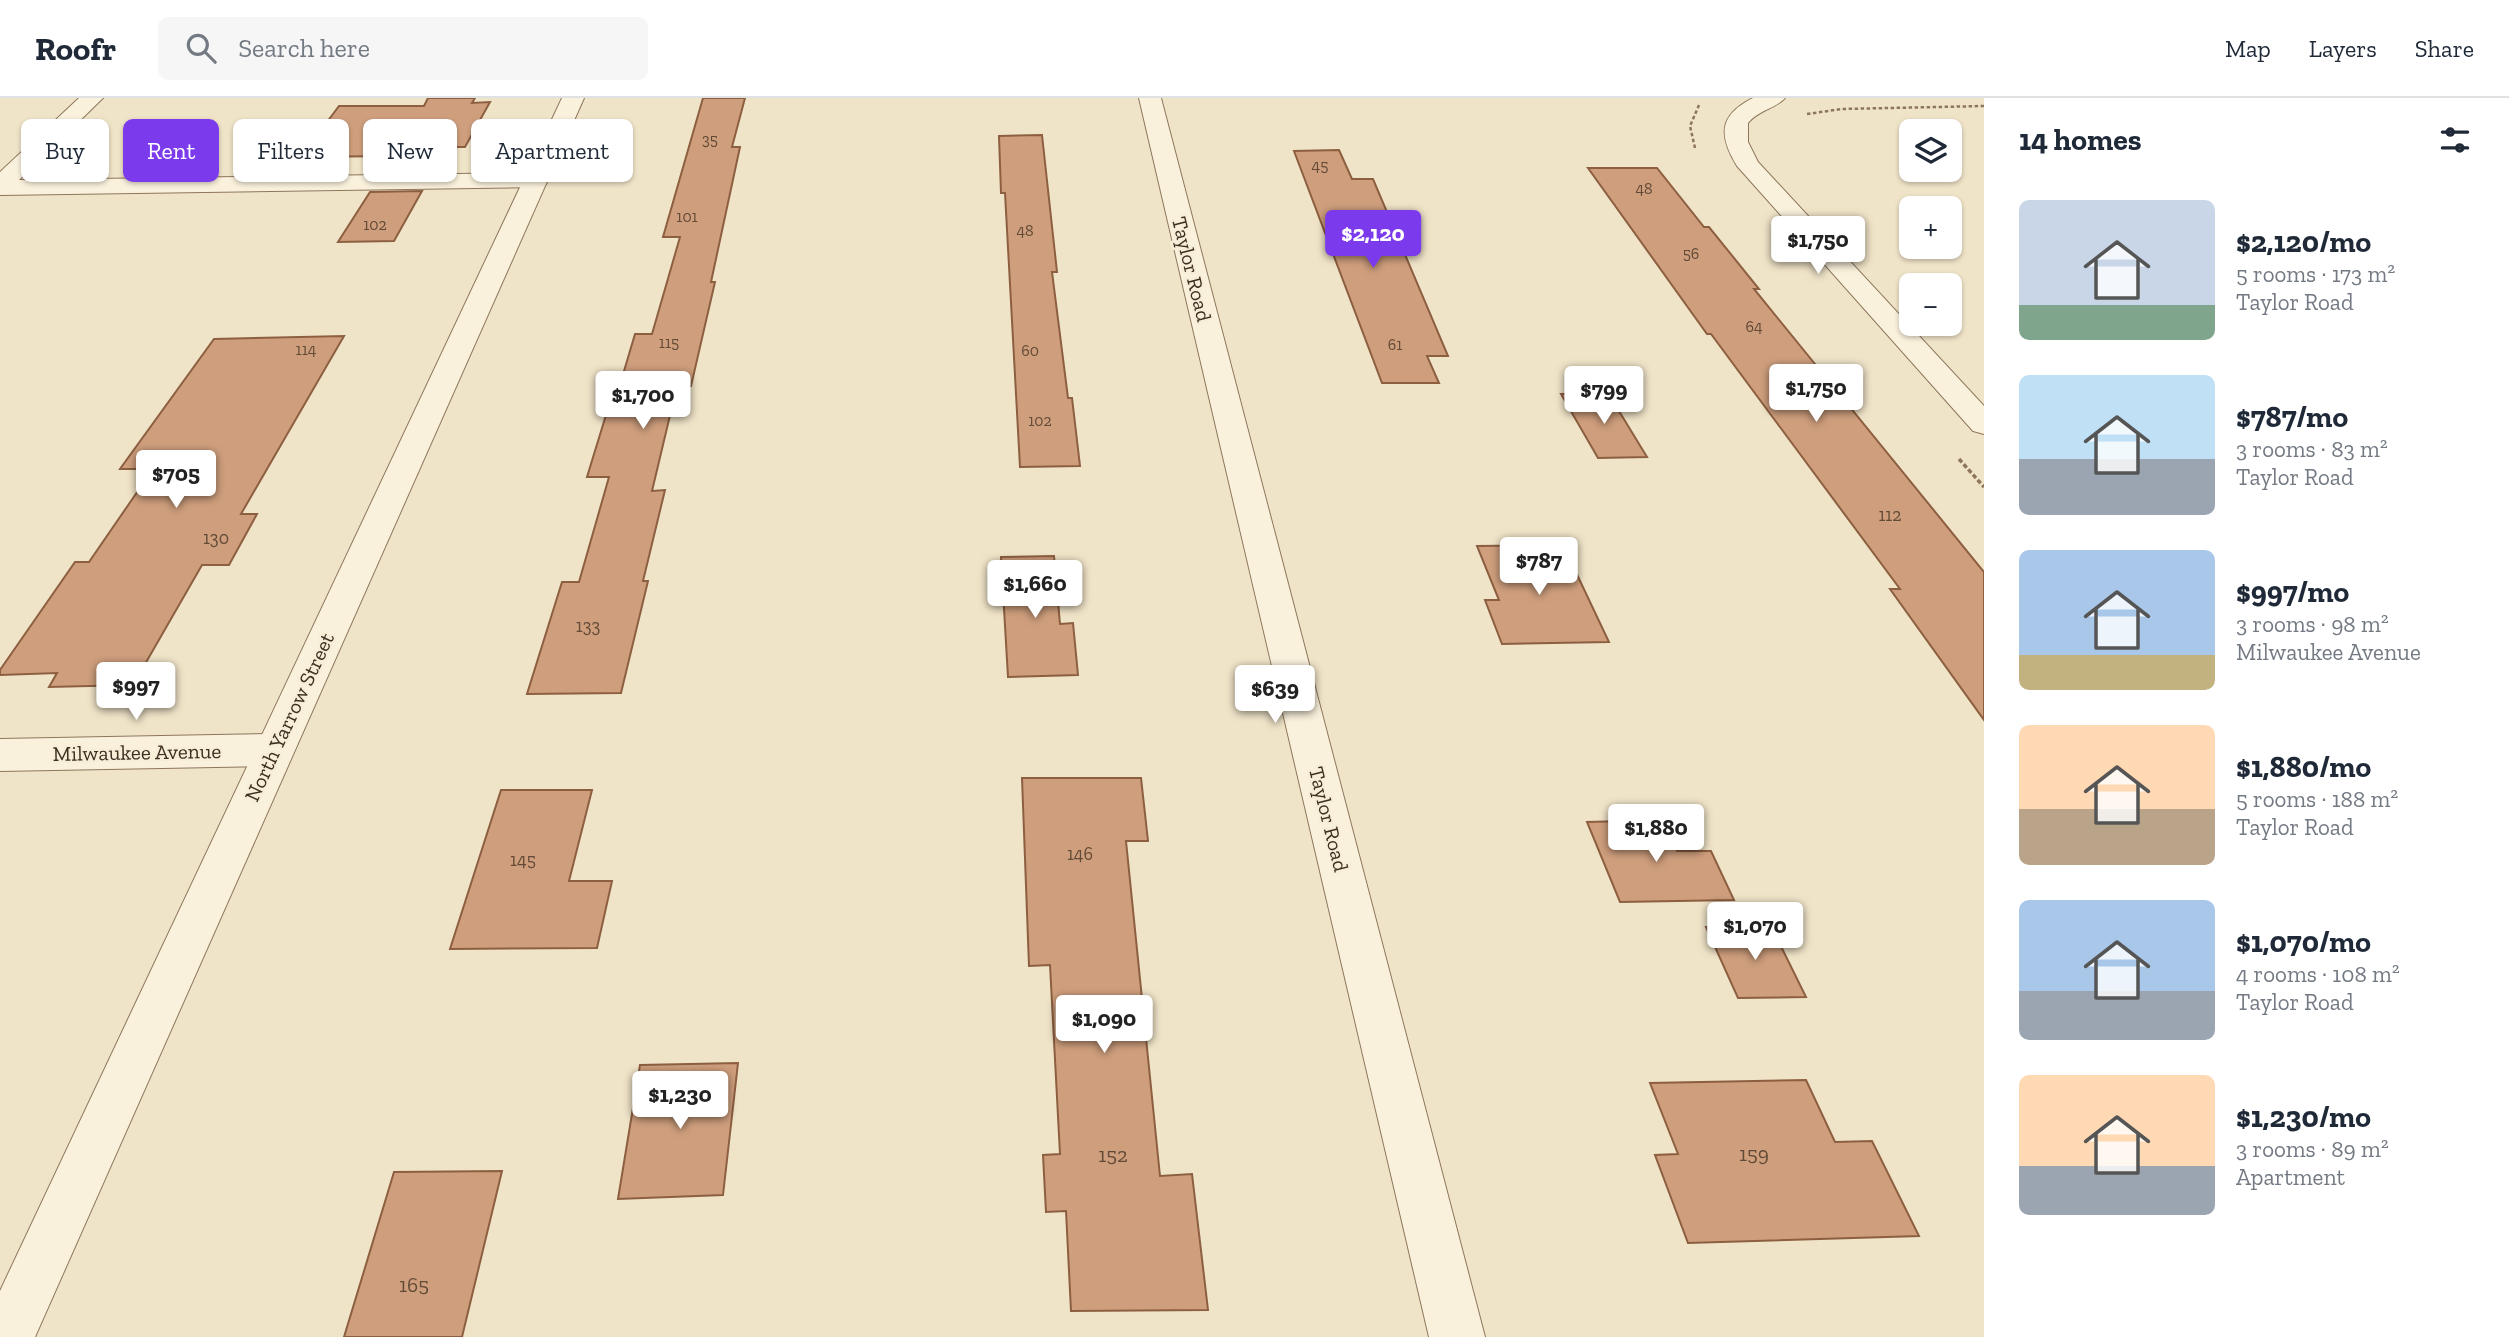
<!DOCTYPE html>
<html lang="en">
<head>
<meta charset="utf-8">
<style>
  :root { --surface:#fff; --page:#f6f6f7; --text:#1f2937; --muted:#747a83; --line:#e0e1e3; --accent:#7c3aed }
  body { margin:0; font-family:"Zilla Slab",serif; background:var(--page); color:var(--text); height:100vh; display:flex; flex-direction:column; font-size:26px; white-space:nowrap }
  * { box-sizing:border-box; margin:0 }
  p { font-size:23px; color:var(--muted) }
  .icon { flex:none; width:38px; height:38px; fill:none; stroke:currentColor; stroke-width:2; stroke-linecap:round; stroke-linejoin:round }
  .map { position:relative; flex:1; overflow:hidden }
  .side { display:flex; flex-direction:column; background:var(--surface); width:525px }
  .side>* { flex:none }
  .banner { position:absolute; left:21px; top:21px; width:665px; height:63px; display:flex; gap:14px }
  .tools { position:absolute; left:1899px; top:21px; display:grid; gap:14px }
  .tools a { display:grid; place-items:center; width:63px; height:63px; border-radius:10px; background:var(--surface); box-shadow:0 2px 5px #0004; font-size:35px }
  .price { position:absolute; translate:-50% -60px; padding:0 16px; border-radius:7px; background:#fff; color:#222; font-size:23px; line-height:46px; filter:drop-shadow(0 2px 4px #0008) }
  .price::after { content:''; position:absolute; left:50%; top:42px; width:21px; height:16px; margin-left:-10px; background:inherit; clip-path:polygon(0 0,100% 0,50% 100%) }
  .price.current { background:var(--accent); color:#fff }
  ul { padding:0; list-style:none }
  li { display:flex; align-items:center; gap:21px; height:175px; padding:0 35px }
  li span { display:grid; place-items:center; flex:none; width:196px; height:140px; border-radius:10px; color:#555 }
  li>.icon { margin-inline-start:auto }
  span .icon { width:84px; height:84px; fill:#fffc; stroke-width:1 }
  li b { font-size:30px }
  h2 { display:flex; justify-content:space-between; align-items:center; height:84px; padding:0 35px; font-size:30px }
  .tag { padding:0 24px; border-radius:10px; background:var(--surface); box-shadow:0 2px 5px #0004; font-size:24px; line-height:63px }
  .tag.current { background:var(--accent); color:#fff }
  header { display:flex; align-items:center; gap:42px; box-sizing:border-box; height:98px; padding:0 35px; background:var(--surface); border-bottom:2px solid var(--line) }
  header strong { font-size:33px }
  nav { display:flex; gap:38px; margin-inline-start:auto; font-size:24px }
  .search { width:490px; height:63px; background:var(--page); display:flex; align-items:center; gap:18px; box-sizing:border-box; padding:0 24px; border-radius:10px; color:var(--muted); font-size:26px }
  main { display:flex; flex:1; min-height:0 }
  .map>svg:first-child { display:block }
  .building { fill:#cf9f7d; stroke:#8d5f41; stroke-width:2 }
  .lines { fill:none; stroke-linecap:round; stroke-linejoin:round }
  .minor-casing { stroke:#8d765c; stroke-width:2 }
  .tertiary-casing { stroke:#8d765c; stroke-width:2 }
  .path-far1 { stroke:#8d765c; stroke-width:2.5; stroke-dasharray:3.5 2.5; stroke-linecap:butt }
  .path { stroke:#8d765c; stroke-width:3.5; stroke-dasharray:4.5 2.5; stroke-linecap:butt }
  .minor { fill:#faf1dc; fill-rule:evenodd }
  .tertiary { fill:#faf1dc; fill-rule:evenodd }
  .labels { text-anchor:middle; dominant-baseline:central; stroke-width:5; stroke-linejoin:round; paint-order:stroke }
  .far-number-label { font-size:16px; fill:#624a37 }
  .number-label { font-size:18px; fill:#624a37 }
  .street-label { font-size:21px; fill:#3d2e20; stroke:#f7eed8 }
  .near-number-label { font-size:21px; fill:#624a37 }
</style>
</head>
<body>
<header>
<strong>Roofr</strong>
<div class="search"><svg class="icon" aria-label="search" viewBox="0 0 24 24"><circle cx="10" cy="10" r="6"/><path d="M15 15l6 6"/></svg>Search here</div>
<nav><a>Map</a><a>Layers</a><a>Share</a></nav>
</header>
<main>
<div class="map">
<svg width="1984" height="1239" viewBox="0 0 1984 1239">
  <rect width="100%" height="100%" fill="#f0e4c8"/>
  <g class="building">
    <path d="M428,0H475L472,5L490,4L465,49H447L433,74H382L392,58L301,59L339,8H424Z"/>
    <path d="M703,0H745L732,49H740L711,184H715L691,288H677L652,393L665,392L643,483H648L621,595L527,596L562,484H579L609,379H587L606,317H611L635,236H652L680,139H663Z"/>
    <path d="M1042,37L1057,174H1052L1068,300H1072L1080,368L1020,369L1005,95H1001L999,38Z"/>
    <path d="M1339,52L1352,81H1373L1448,258H1427L1439,285H1382L1294,53Z"/>
    <path d="M1588,70H1657L1704,129H1709L1759,191H1754L1984,474V622L1890,491H1900L1711,236H1707Z"/>
    <path d="M422,93L394,143L338,144L370,94Z"/>
    <path d="M344,238L241,416H257L229,467H202L133,587L49,589L57,575L0,577V572L75,464H89L153,371H120L214,241Z"/>
    <path d="M1608,295L1647,359L1598,360L1561,296Z"/>
    <path d="M1563,447L1609,544L1502,546L1485,502H1499L1477,448Z"/>
    <path d="M1054,458L1060,526L1073,525L1078,577L1008,579L1001,459Z"/>
    <path d="M1022,680H1141L1148,743H1126L1160,1078L1192,1076L1208,1212L1071,1213L1066,1113L1046,1114L1043,1057L1060,1056L1050,867L1029,868Z"/>
    <path d="M501,692H592L569,783H612L597,850L450,851Z"/>
    <path d="M1663,722L1677,753H1711L1734,802L1620,804L1587,724Z"/>
    <path d="M1771,828L1806,899L1738,900L1706,829Z"/>
    <path d="M738,965L723,1097L618,1101L640,967Z"/>
    <path d="M1806,982L1835,1044L1872,1043L1919,1138L1688,1145L1655,1057L1678,1056L1650,985Z"/>
    <path d="M502,1073L462,1239H344L394,1074Z"/>
  </g>
  <g class="lines">
    <g class="minor-casing">
      <g id="minor">
        <path d="M79,0H103L19,82L536,75L545,77L548,82L545,87L536,89L0,97V74Z"/>
        <path d="M1139,0H1161L1485,1239H1429Z"/>
        <path d="M1753,0H1785C1775,11 1758,12 1748,25V44L1758,64L1984,308V336L1973,333L1737,68C1718,37 1719,17 1753,0Z"/>
        <path d="M274,636L288,641L294,652L288,663L274,668L0,673V641Z"/>
      </g>
    </g>
    <g class="tertiary-casing">
      <path id="tertiary" d="M562,0H584L35,1239H0V1193Z"/>
    </g>
    <g class="path-far1">
      <path d="M1807,16L1842,11L1984,8"/>
      <path d="M1695,50L1690,28L1699,7"/>
    </g>
    <path class="path" d="M1959,361L1984,389"/>
    <use href="#minor" class="minor"/>
    <use href="#tertiary" class="tertiary"/>
  </g>
  <g class="labels">
    <g class="far-number-label">
      <text x="710" y="41">35</text>
      <text x="1320" y="67">45</text>
      <text x="1644" y="90">48</text>
      <text x="687" y="118">101</text>
      <text x="375" y="126">102</text>
      <text x="1025" y="132">48</text>
      <text x="1691" y="155">56</text>
      <text x="1754" y="228">64</text>
      <text x="669" y="244">115</text>
      <text x="1395" y="246">61</text>
      <text x="306" y="251">114</text>
      <text x="1030" y="252">60</text>
      <text x="1040" y="322">102</text>
    </g>
    <g class="number-label">
      <text x="1890" y="417">112</text>
      <text x="216" y="440">130</text>
      <text x="588" y="528">133</text>
      <text x="1080" y="756">146</text>
      <text x="523" y="762">145</text>
    </g>
    <g class="street-label">
      <text transform="translate(1192 171) rotate(76)">Taylor Road</text>
      <text transform="translate(289 619) rotate(-65)">North Yarrow Street</text>
      <text transform="translate(137 654) rotate(-1)">Milwaukee Avenue</text>
      <text transform="translate(1329 721) rotate(76)">Taylor Road</text>
    </g>
    <g class="near-number-label">
      <text x="1754" y="1055">159</text>
      <text x="1113" y="1056">152</text>
      <text x="414" y="1186">165</text>
    </g>
  </g>
</svg>
<div class="tools">
<a><svg class="icon" aria-label="layers" viewBox="0 0 24 24"><path d="M12 4l9 5-9 5-9-5zM3 14l9 5 9-5"/></svg></a>
<a>+</a>
<a>−</a>
</div>
<b class="price current" style="left:1373px;top:172px">$2,120</b>
<b class="price" style="left:1818px;top:178px">$1,750</b>
<b class="price" style="left:1816px;top:326px">$1,750</b>
<b class="price" style="left:1604px;top:328px">$799</b>
<b class="price" style="left:643px;top:333px">$1,700</b>
<b class="price" style="left:176px;top:412px">$705</b>
<b class="price" style="left:1539px;top:499px">$787</b>
<b class="price" style="left:1035px;top:522px">$1,660</b>
<b class="price" style="left:136px;top:624px">$997</b>
<b class="price" style="left:1275px;top:627px">$639</b>
<b class="price" style="left:1656px;top:766px">$1,880</b>
<b class="price" style="left:1755px;top:864px">$1,070</b>
<b class="price" style="left:1104px;top:957px">$1,090</b>
<b class="price" style="left:680px;top:1033px">$1,230</b>
<div class="banner">
<a class="tag">Buy</a>
<a class="tag current">Rent</a>
<a class="tag">Filters</a>
<a class="tag">New</a>
<a class="tag">Apartment</a>
</div>
</div>
<section class="side">
<h2>14 homes<svg class="icon" aria-label="filters" viewBox="0 0 24 24"><path d="M4 7h16M4 17h16"/><circle cx="9" cy="7" r="2"/><circle cx="15" cy="17" r="2"/></svg></h2>
<ul>
<li><span style="background:linear-gradient(#c9d6e8 75%,#7fa58c 0)"><svg class="icon" aria-label="home" viewBox="0 0 24 24"><path d="M3 11l9-7 9 7M6 9v11h12V9"/></svg></span><div><b>$2,120/mo</b><p>5 rooms · 173 m²</p><p>Taylor Road</p></div></li>
<li><span style="background:linear-gradient(#bfe0f5 60%,#9aa5b1 0)"><svg class="icon" aria-label="home" viewBox="0 0 24 24"><path d="M3 11l9-7 9 7M6 9v11h12V9"/></svg></span><div><b>$787/mo</b><p>3 rooms · 83 m²</p><p>Taylor Road</p></div></li>
<li><span style="background:linear-gradient(#a9c7e8 75%,#c2b280 0)"><svg class="icon" aria-label="home" viewBox="0 0 24 24"><path d="M3 11l9-7 9 7M6 9v11h12V9"/></svg></span><div><b>$997/mo</b><p>3 rooms · 98 m²</p><p>Milwaukee Avenue</p></div></li>
<li><span style="background:linear-gradient(#ffd9b3 60%,#b9a48a 0)"><svg class="icon" aria-label="home" viewBox="0 0 24 24"><path d="M3 11l9-7 9 7M6 9v11h12V9"/></svg></span><div><b>$1,880/mo</b><p>5 rooms · 188 m²</p><p>Taylor Road</p></div></li>
<li><span style="background:linear-gradient(#a9c7e8 65%,#9aa5b1 0)"><svg class="icon" aria-label="home" viewBox="0 0 24 24"><path d="M3 11l9-7 9 7M6 9v11h12V9"/></svg></span><div><b>$1,070/mo</b><p>4 rooms · 108 m²</p><p>Taylor Road</p></div></li>
<li><span style="background:linear-gradient(#ffd9b3 65%,#9aa5b1 0)"><svg class="icon" aria-label="home" viewBox="0 0 24 24"><path d="M3 11l9-7 9 7M6 9v11h12V9"/></svg></span><div><b>$1,230/mo</b><p>3 rooms · 89 m²</p><p>Apartment</p></div></li>
</ul>
</section>
</main>
</body>
</html>
